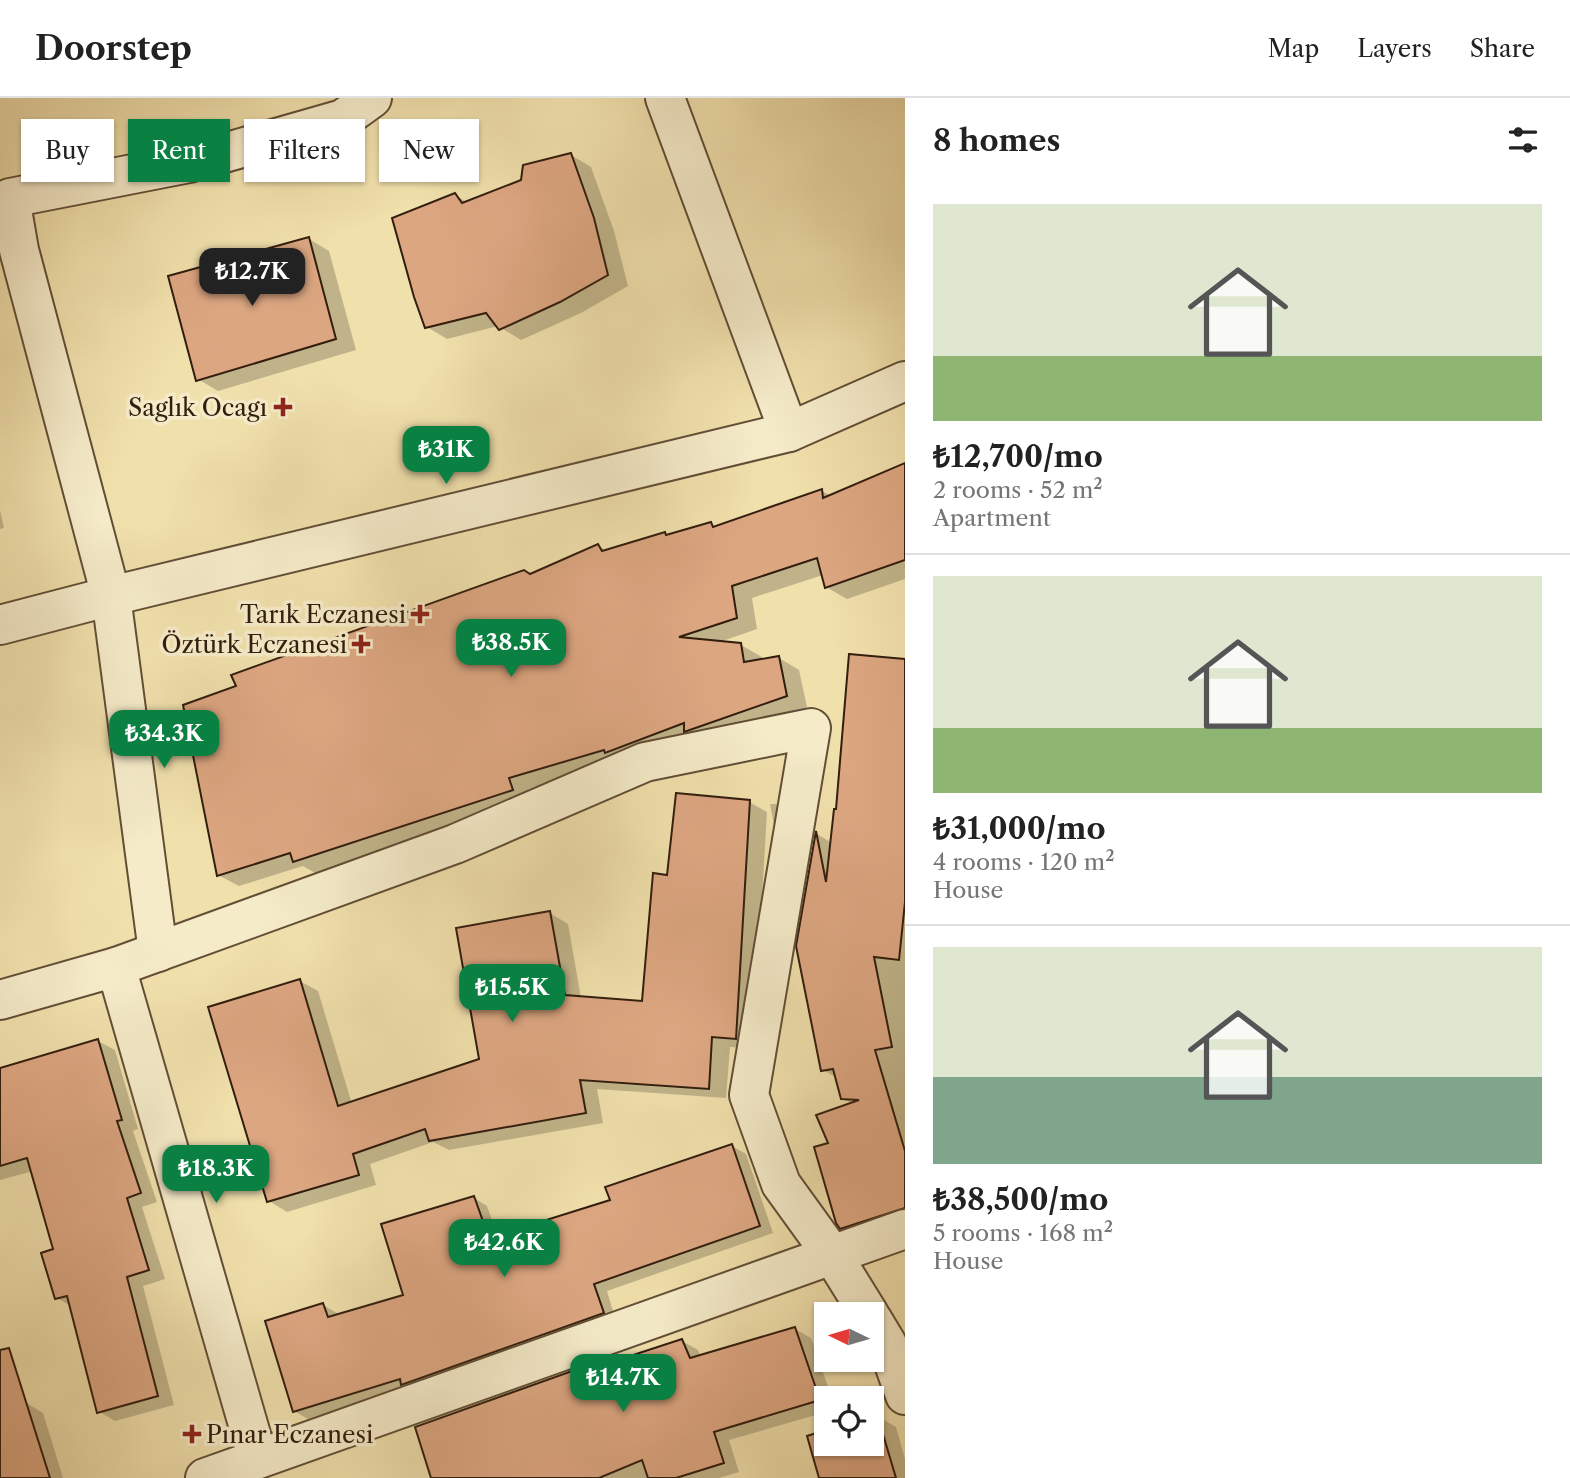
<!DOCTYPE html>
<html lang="en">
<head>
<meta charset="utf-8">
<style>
  :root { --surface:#fff; --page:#f6f6f6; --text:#222; --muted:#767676; --line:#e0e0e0; --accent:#0b8043 }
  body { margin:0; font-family:"Libre Caslon Text",serif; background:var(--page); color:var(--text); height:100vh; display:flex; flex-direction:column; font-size:26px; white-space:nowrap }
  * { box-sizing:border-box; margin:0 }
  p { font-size:23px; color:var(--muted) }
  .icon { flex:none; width:38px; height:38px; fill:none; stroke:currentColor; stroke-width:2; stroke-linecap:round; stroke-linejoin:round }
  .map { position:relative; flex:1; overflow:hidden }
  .panel { display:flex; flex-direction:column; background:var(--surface); width:665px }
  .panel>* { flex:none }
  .guide { position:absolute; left:21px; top:21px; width:665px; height:63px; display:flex; gap:14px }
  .needle { width:46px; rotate:275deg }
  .controls { position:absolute; left:814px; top:1204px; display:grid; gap:14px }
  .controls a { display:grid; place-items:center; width:70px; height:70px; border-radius:0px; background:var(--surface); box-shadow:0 2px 5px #0004; font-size:35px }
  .price { position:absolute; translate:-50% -60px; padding:0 16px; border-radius:14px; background:var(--accent); color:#fff; font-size:23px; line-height:46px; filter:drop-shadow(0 2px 4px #0008) }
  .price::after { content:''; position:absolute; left:50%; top:42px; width:21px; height:16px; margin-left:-10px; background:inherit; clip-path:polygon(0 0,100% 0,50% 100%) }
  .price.active { background:#222; color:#fff }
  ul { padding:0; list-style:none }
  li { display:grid; align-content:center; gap:14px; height:371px; padding:0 28px }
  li+li { border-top:2px solid var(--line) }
  li span { display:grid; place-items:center; height:217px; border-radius:0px; color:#555 }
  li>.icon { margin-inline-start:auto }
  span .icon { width:126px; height:126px; fill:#fffc; stroke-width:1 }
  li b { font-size:30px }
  h2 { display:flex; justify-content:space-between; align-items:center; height:84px; padding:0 28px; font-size:30px }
  .chip { padding:0 24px; border-radius:0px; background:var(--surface); box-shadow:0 2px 5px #0004; font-size:24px; line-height:63px }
  .chip.active { background:var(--accent); color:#fff }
  header { display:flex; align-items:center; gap:42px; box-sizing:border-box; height:98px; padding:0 35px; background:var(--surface); border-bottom:2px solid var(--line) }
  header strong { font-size:33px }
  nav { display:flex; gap:38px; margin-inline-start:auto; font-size:24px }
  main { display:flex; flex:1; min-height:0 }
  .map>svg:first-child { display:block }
  .shadow { fill:#0003 }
  .building { fill:#dca681; stroke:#321d0e; stroke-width:2 }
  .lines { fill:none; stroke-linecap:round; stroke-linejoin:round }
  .minor-casing { stroke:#624e36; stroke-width:42 }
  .tertiary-casing { stroke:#624e36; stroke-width:42 }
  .minor { stroke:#f5ebc9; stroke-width:38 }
  .tertiary { stroke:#f5ebc9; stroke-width:38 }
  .poi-dot { fill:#8f2418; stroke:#f5ebc9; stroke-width:2.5 }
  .labels { text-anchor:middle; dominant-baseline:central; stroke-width:7; stroke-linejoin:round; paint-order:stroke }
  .poi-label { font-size:24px; fill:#321d0e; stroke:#f5ebc9; text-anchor:end }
</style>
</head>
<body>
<header>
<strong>Doorstep</strong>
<nav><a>Map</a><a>Layers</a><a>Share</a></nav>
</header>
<main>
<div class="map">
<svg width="905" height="1380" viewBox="0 0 905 1380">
  <rect width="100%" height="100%" fill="#f0e0ac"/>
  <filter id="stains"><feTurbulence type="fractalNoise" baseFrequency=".00286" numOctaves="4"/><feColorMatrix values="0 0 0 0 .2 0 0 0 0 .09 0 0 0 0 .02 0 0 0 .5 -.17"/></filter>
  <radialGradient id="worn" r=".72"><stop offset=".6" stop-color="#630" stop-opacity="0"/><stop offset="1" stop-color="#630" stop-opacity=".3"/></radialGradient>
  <g class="shadow">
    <path d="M571,57L591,69L614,133L628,188L581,215L521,242L498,228L447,241L427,229L455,97L468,105L522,83Z"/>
    <path d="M309,141L329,153L356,252L218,293L198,281Z"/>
    <path d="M905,367V481L847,501L826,489L823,477L752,500L757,531L717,545L741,547L762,559V563L779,560L799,572L807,609L706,644L623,664L528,691L532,704L315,775L303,768L239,788L218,777L531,478L598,448L607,453L665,436L668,438L711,426L717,430L822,393L831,398Z"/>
    <path d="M0,412L4,430L0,431Z"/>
    <path d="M905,563V1121L857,1138L842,1129L830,1046L853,1006L842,1000L837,980L823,972L798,848L817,736L832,745L837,713Z"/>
    <path d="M749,704L767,714L753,950L730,949L726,1000L597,991L603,1025L449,1052L433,1044L370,1066L376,1087L287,1114L269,1103L300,883L318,893L352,1006L481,962L550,815L568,826L581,900L644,905L669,779Z"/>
    <path d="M770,706H776L790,715L787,735L774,727Z"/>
    <path d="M98,943L115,952L138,1031L133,1033L157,1104L142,1109L165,1181L143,1188L174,1307L115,1323L98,1313L71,1208L57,1200L55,1152L33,1073L0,1082V972Z"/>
    <path d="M732,1048L746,1056L773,1135L607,1193L616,1223L308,1321L294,1313L323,1207L337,1215L338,1218L405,1198L474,1100L487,1108L498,1139L612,1103Z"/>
    <path d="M795,1231L811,1240L832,1300H826V1314L729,1342L739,1374L719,1380H433L617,1259L623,1263L682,1243L698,1252L701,1259Z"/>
    <path d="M25,1304L43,1315L63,1380H0V1312Z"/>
    <path d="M877,1318L896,1329L905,1361V1380H820L826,1334V1346H872V1320Z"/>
  </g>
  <g class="building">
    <path d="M571,55L594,120L608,177L560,204L499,232L486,215L425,230L414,199L392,120L455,95L462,105L521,82L523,67Z"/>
    <path d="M309,139L336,241L196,283L168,178Z"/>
    <path d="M905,365V462L825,490L817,460L732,488L737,520L679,539L741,545L744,564L779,558L787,598L684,634V625L605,655L604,652L509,680L513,692L293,764L290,755L217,778L183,607L236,588L231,577L524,472L530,476L598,446L602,453L665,434L666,437L711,424L713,429L822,391L823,400Z"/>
    <path d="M849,556L905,561V804L899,862L874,859L892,949L875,952L905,1053V1110L840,1131L836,1125L814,1049L828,1045L816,1017L859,1002L841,1001L833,971L821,973L796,848L816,733L826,784L834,711H836Z"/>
    <path d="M676,695L750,702L736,941L712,939L709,991L580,982L586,1015L429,1043L425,1031L353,1056L359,1077L267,1104L208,909L300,881L338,1008L479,961L456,830L550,813L565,897L642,903L653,775L667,777Z"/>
    <path d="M98,941L122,1022L117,1023L141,1095L127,1100L149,1172L127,1179L158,1298L97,1315L67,1198L55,1201L41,1155L53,1151L27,1060L0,1068V970Z"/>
    <path d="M732,1046L760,1128L594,1186L604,1215L401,1287L400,1281L293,1314L265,1223L323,1205L328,1219L403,1197L381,1126L474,1098L489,1140L610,1102L605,1089Z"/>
    <path d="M795,1229L820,1302L714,1334L724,1365L676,1380H648L642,1362L599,1380H431L415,1329L617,1257L618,1262L682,1241L690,1260Z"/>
    <path d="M9,1250L50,1380H0V1252Z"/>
    <path d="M877,1316L896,1380H819L807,1338L826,1332V1346H872V1318Z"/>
  </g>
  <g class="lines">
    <g class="minor-casing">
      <g id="minor">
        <path d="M158,854L111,498L19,152L10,100L189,65L343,21L372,0"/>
        <path d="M116,869L258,1361"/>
        <path d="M0,902L116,869L455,746L645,664L811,630L749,997L781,1086L833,1158L869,1216"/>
        <path d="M872,1221L887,1246L905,1297"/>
        <path d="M205,1380L905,1131"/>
      </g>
    </g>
    <g class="tertiary-casing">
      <g id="tertiary">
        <path d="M665,0L789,334"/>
        <path d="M0,527L111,498L789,334L905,283"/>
      </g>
    </g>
    <use href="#minor" class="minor"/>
    <use href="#tertiary" class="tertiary"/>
  </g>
  <g class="poi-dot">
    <path d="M279.5 298.5h7v7h7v7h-7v7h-7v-7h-7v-7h7z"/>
    <path d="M416.5 505.5h7v7h7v7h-7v7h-7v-7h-7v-7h7z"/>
    <path d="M357.5 535.5h7v7h7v7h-7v7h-7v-7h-7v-7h7z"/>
    <path d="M188.5 1325.5h7v7h7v7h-7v7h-7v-7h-7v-7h7z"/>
  </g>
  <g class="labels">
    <g class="poi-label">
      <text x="267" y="309">Saglık Ocagı</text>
      <text x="406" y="516">Tarık Eczanesi</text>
      <text x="347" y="546">Öztürk Eczanesi</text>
      <text x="206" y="1336" text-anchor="start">Pınar Eczanesi</text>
    </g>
  </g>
  <rect width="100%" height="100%" filter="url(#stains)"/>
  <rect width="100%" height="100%" fill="url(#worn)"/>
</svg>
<div class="controls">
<a><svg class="needle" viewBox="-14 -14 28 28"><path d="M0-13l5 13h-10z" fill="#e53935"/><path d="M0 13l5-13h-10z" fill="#767676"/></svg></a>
<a><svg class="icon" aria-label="locate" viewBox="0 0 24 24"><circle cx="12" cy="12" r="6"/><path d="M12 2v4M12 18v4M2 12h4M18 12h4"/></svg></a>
</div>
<b class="price active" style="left:252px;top:210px">₺12.7K</b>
<b class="price" style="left:446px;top:388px">₺31K</b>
<b class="price" style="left:511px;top:581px">₺38.5K</b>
<b class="price" style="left:164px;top:672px">₺34.3K</b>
<b class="price" style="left:512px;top:926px">₺15.5K</b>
<b class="price" style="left:216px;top:1107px">₺18.3K</b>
<b class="price" style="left:504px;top:1181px">₺42.6K</b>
<b class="price" style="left:623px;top:1316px">₺14.7K</b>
<div class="guide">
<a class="chip">Buy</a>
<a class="chip active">Rent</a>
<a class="chip">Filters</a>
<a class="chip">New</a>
</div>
</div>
<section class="panel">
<h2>8 homes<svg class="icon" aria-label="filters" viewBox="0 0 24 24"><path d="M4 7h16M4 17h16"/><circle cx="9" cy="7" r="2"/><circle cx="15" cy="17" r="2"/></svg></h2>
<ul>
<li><span style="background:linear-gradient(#dfe7d0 70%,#8fb573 0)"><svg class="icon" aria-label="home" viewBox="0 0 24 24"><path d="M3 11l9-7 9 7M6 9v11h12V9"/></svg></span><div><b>₺12,700/mo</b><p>2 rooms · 52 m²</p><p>Apartment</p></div></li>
<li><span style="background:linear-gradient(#dfe7d0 70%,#8fb573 0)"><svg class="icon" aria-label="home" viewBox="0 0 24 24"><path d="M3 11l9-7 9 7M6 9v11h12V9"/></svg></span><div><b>₺31,000/mo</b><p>4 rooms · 120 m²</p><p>House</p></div></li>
<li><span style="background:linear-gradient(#dfe7d0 60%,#7fa58c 0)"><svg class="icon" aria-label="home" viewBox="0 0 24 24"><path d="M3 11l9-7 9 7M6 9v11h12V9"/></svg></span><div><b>₺38,500/mo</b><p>5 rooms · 168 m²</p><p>House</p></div></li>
</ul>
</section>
</main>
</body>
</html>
